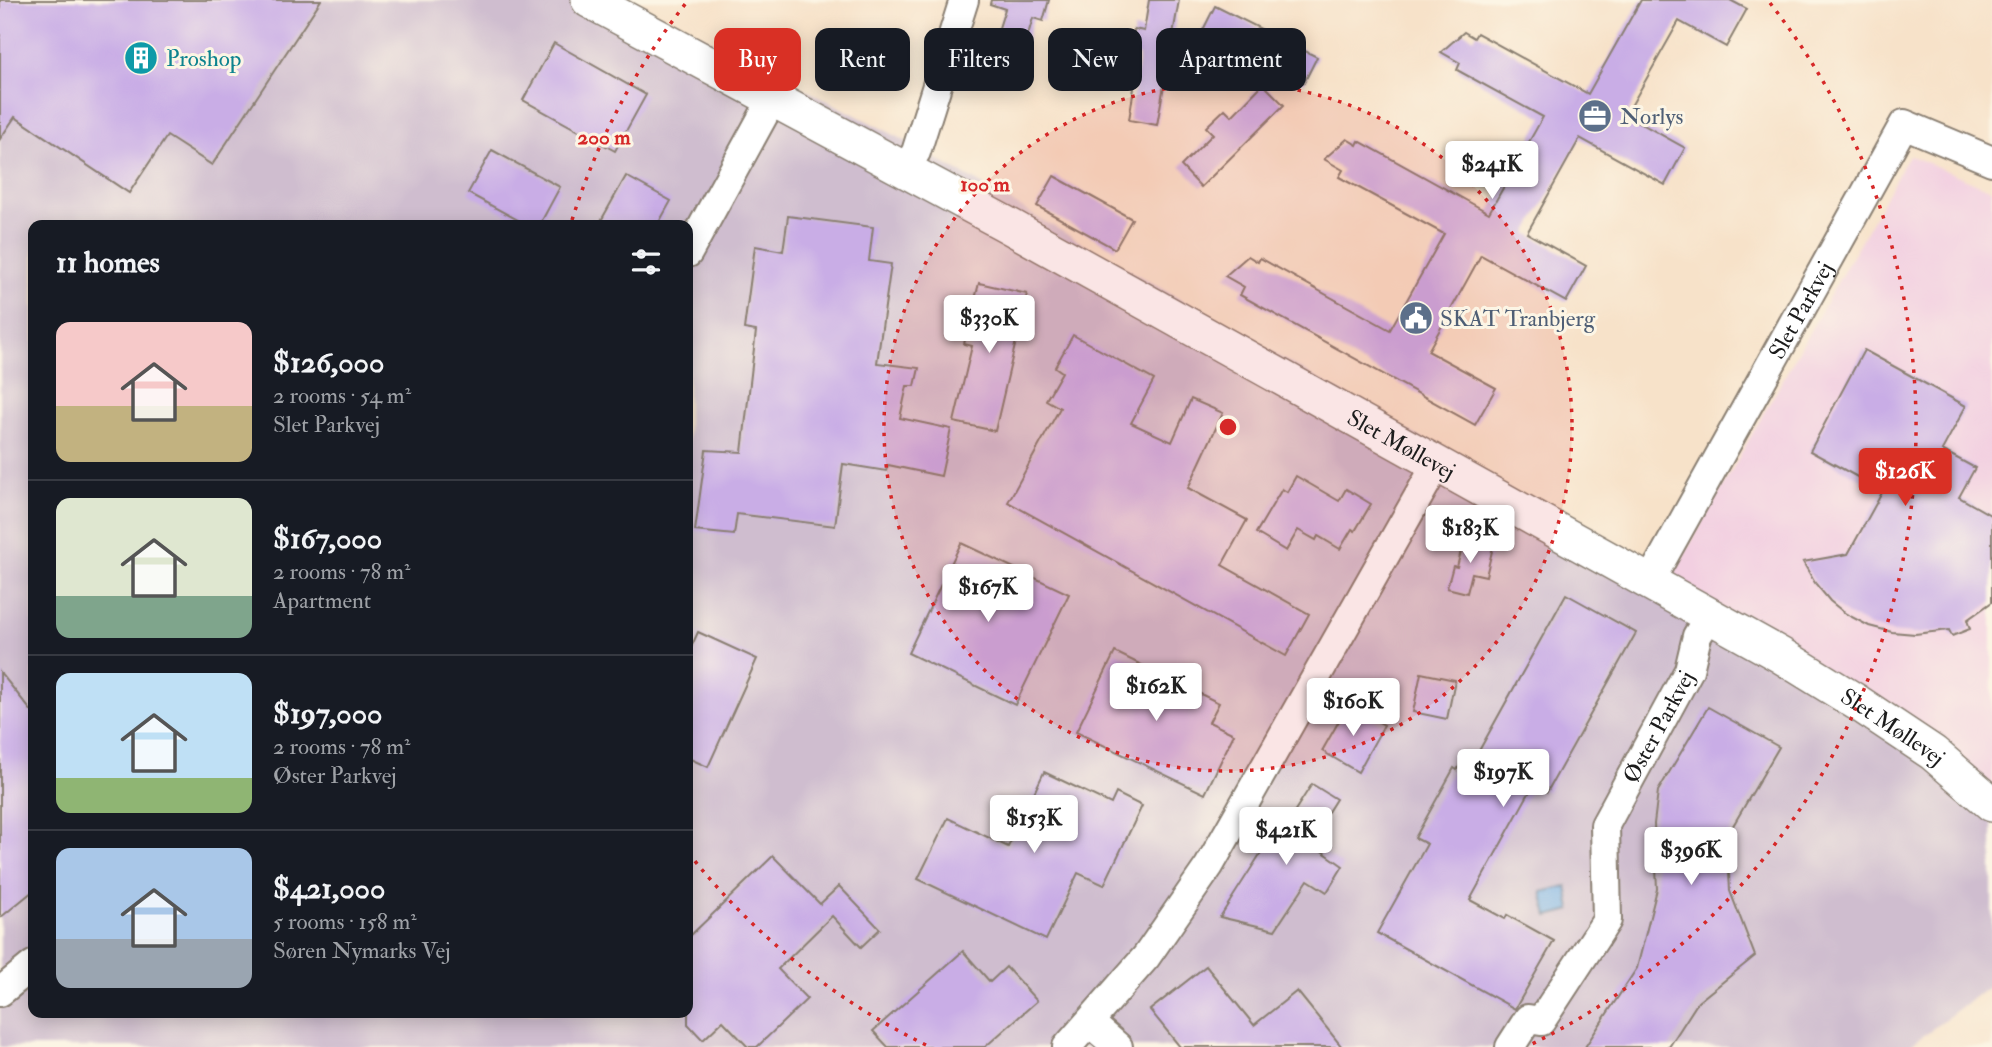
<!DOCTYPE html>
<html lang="en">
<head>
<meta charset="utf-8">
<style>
  :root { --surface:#171b24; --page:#242831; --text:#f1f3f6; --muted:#9ea1a6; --line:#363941; --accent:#d93025 }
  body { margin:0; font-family:"IM FELL Double Pica",serif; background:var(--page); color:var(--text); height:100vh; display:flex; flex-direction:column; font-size:26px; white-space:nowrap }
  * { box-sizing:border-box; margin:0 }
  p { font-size:23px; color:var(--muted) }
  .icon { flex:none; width:38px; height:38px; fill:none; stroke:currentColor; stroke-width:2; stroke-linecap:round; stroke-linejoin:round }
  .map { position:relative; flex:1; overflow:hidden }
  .details { position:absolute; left:28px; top:220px; width:665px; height:798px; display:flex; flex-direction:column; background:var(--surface); border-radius:14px; box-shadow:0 4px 18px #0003 }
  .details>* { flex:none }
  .top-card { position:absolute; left:714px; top:28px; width:665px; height:63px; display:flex; gap:14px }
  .price { position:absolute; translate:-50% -60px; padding:0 16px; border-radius:7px; background:#fff; color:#222; font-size:23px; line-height:46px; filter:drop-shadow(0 2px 4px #0008) }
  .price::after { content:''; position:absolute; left:50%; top:42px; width:21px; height:16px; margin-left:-10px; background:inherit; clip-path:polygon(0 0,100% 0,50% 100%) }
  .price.selected { background:var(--accent); color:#fff }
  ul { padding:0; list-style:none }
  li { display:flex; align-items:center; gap:21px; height:175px; padding:0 28px }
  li+li { border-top:2px solid var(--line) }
  li span { display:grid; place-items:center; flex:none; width:196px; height:140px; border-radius:14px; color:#555 }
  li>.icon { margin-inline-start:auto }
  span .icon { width:84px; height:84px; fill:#fffc; stroke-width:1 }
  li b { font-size:30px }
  h2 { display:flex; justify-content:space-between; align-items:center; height:84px; padding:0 28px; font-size:30px }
  .chip { padding:0 24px; border-radius:14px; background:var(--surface); box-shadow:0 4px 18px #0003; font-size:24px; line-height:63px }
  .chip.selected { background:var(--accent); color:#fff }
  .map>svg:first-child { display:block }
  .built { fill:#f2cfe1 }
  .industrial { fill:#cfbdcf; fill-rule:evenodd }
  .water { fill:#77b0e7; stroke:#4a6682; stroke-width:2 }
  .building { fill:#c9ade6 }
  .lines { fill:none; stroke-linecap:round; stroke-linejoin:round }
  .minor-casing { stroke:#8a7f72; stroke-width:32 }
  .tertiary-casing { stroke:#8a7f72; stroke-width:38 }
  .minor { stroke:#fff; stroke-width:28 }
  .tertiary { stroke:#fff; stroke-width:35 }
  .ring { fill:none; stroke:#d62828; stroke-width:3.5; stroke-dasharray:3.5 7 }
  .labels { text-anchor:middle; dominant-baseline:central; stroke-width:6; stroke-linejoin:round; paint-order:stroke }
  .culture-label { font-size:23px; fill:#0d838f; stroke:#fcf5e5; text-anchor:start }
  .service-label { font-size:23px; fill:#4e5e75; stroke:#fcf5e5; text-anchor:start }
  .street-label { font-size:23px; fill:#1c1c1c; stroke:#fcf5e5 }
  .centre { fill:#d62828; stroke:#fcf5e5; stroke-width:3.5 }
  .ring-label { font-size:21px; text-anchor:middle; font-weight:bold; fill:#d62828; stroke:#fcf5e5; stroke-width:6; stroke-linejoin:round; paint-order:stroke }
</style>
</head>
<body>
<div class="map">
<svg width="1992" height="1047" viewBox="0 0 1992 1047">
  <rect width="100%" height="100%" fill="#fcf5e5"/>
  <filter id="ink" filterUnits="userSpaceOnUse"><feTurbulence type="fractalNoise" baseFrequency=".0143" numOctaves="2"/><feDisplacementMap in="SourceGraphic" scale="14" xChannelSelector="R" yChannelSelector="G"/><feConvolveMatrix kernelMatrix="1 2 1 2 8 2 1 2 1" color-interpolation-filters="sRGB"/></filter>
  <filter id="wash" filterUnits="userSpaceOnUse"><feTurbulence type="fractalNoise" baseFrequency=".00686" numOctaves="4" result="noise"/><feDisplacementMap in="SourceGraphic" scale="28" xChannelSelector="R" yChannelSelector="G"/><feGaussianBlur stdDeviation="1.57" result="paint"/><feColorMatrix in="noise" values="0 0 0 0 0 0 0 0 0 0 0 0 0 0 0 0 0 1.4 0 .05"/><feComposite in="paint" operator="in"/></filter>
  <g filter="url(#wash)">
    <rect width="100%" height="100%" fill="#f7e2c9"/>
    <path class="built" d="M1909,155L1992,190V787L1670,580Z"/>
    <path class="industrial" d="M0,0H625L698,34L902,139L1554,515L1992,787V984L1908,1047H0ZM33,226H688V1013H33Z"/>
    <path class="water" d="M1567,886L1571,910L1548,916L1542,892Z"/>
    <g id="blocks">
      <g class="building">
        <path d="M0,0H321L212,165L167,136L129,193L15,117L0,139Z"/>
        <path d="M991,0H1049L1043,21L1033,18L1014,81L985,72L1005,9L990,4Z"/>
        <path d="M1149,0H1179L1157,125L1129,120L1139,56L1130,54L1134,29L1144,31Z"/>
        <path d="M1641,0H1730L1747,9L1726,47L1679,21L1626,115L1685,148L1665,185L1580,138L1527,233L1586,266L1566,302L1481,255L1428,351L1496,388L1475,425L1240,295L1244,287L1225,276L1248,256L1258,262L1260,258L1390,330L1444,234L1339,177L1343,170L1324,159L1347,139L1357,145L1359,141L1489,213L1543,117L1457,70L1460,63L1441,52L1464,32L1474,38L1477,33L1588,94Z"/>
        <path d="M1215,6L1317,57L1304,83L1202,32Z"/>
        <path d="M554,43L646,95L615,151L523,100Z"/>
        <path d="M1263,84L1284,105L1201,187L1181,166L1213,134L1206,127L1225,109L1232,116Z"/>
        <path d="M492,150L560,187L539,226H529L468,193Z"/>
        <path d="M626,176L671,201L657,226H598Z"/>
        <path d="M1054,176L1132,219L1115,249L1037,206Z"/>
        <path d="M788,216L873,227L869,261L891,264L877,363L919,368L915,386H907L900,418L951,429L941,476L888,465L886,471L843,464L835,526L737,514L734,535L695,531L706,450L742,452L756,331L744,329L755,246L783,251Z"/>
        <path d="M979,283L1027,294L995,431L954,422L972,346L964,344Z"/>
        <path d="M1073,335L1154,380L1131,423L1172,442L1191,399L1223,413L1188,488L1247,520L1222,565L1309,614L1286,656L1008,502L1060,408L1046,400L1062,372L1055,367Z"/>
        <path d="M1864,350L1966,406L1942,450L1975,468L1959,497L1992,516V602L1967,620L1970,629L1952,636L1949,630L1915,634L1892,632L1869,626L1846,614L1830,601L1815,583L1803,562L1848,554L1883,491L1810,451Z"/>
        <path d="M1296,476L1339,501L1346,489L1371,504L1355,531L1352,529L1340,549L1318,536L1316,540L1298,530L1286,551L1256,533L1282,489L1287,492Z"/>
        <path d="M1464,539L1493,547L1486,576L1472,573L1467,593L1447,588L1453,566L1457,567Z"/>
        <path d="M961,543L1069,594L1015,705L908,653Z"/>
        <path d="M1566,594L1636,633L1547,792L1534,784L1470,900L1505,919L1507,915L1554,941L1515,1009L1377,933L1427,844L1415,838L1454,768L1457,770L1467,753L1475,758Z"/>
        <path d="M698,632L757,659L708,767L688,758V654Z"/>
        <path d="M1115,652L1219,703L1209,722L1234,734L1205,794L1076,732Z"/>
        <path d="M0,672L33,713V891L0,918Z"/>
        <path d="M1421,673L1455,680L1447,719L1413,712Z"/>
        <path d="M1348,705L1384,725L1358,772L1322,751Z"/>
        <path d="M1708,707L1779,747L1727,836L1730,891L1755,956L1698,1002L1669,1047H1585L1637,968L1657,889L1654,824L1658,791Z"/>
        <path d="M1044,772L1111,804L1116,793L1142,806L1104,885L1078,873L1046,940L918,879L948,818L1008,847Z"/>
        <path d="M1312,784L1336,799L1309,842L1343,866L1327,892L1308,880L1275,930L1220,917L1280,823L1285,826Z"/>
        <path d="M773,856L820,904L839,886L880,929L861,947L832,916L778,969L807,999L757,1047H748L723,1021L703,1040L688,1024V938Z"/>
        <path d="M963,951L990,982L1006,967L1037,1001L985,1047H888L873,1031Z"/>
        <path d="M1206,966L1254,1025L1297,991L1342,1047H1180L1150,1010Z"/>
      </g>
    </g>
  </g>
  <g filter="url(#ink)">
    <use href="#blocks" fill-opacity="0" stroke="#8a7f72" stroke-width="2"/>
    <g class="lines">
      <g class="minor-casing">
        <g id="minor">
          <path d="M905,169L916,152L964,0"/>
          <path d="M688,253L773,98"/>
          <path id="s1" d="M1650,581L1904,124L1992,161"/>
          <path d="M0,992L33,965"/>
          <path d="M1090,1023L1118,1047"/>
          <path d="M1067,1047L1146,957L1209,866L1438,462"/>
          <path id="s2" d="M1510,1047L1528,1019L1541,1021L1607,920L1605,825L1689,670L1697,636L1710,615"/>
        </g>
      </g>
      <g class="tertiary-casing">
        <g id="tertiary">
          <path id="s3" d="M589,0L1004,223L1782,656L1858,703L1933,753L1992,804"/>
        </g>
      </g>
      <use href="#minor" class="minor"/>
      <use href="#tertiary" class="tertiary"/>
    </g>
  </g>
  <circle cx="1228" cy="427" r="344" fill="#d62828" fill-opacity=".12"/>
  <g class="ring">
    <circle cx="1228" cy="427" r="344"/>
    <path d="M926 1045A688 688 0 0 1 690 855M572 220A688 688 0 0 1 686 3M1770 3A688 688 0 0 1 1530 1045"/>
  </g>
  <defs>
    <g id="building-disc" transform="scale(1.75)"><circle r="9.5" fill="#0f9aa8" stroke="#fcf5e5"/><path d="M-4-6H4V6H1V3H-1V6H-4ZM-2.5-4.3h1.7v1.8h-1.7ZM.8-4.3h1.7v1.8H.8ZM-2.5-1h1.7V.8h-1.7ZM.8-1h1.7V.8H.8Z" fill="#fff"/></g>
    <g id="office-disc" transform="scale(1.75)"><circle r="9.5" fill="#5c6f8a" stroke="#fcf5e5"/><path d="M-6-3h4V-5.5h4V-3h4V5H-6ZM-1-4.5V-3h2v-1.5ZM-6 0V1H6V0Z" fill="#fff"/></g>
    <g id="civic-disc" transform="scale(1.75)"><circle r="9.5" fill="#5c6f8a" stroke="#fcf5e5"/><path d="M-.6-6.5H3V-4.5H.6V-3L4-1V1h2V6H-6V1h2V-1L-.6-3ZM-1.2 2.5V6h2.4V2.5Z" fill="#fff"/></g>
  </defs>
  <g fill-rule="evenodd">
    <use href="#building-disc" x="141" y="58"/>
    <use href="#office-disc" x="1595" y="116"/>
    <use href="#civic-disc" x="1416" y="318"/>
  </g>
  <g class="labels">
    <g class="culture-label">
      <text x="166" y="58">Proshop</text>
    </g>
    <g class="service-label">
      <text x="1620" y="116">Norlys</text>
      <text x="1440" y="318">SKAT Tranbjerg</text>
    </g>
    <g class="street-label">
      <text stroke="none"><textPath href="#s1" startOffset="310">Slet Parkvej</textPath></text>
      <text stroke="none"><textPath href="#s3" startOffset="926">Slet Møllevej</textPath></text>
      <text stroke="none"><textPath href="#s2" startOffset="374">Øster Parkvej</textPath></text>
      <text stroke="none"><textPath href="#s3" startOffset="1493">Slet Møllevej</textPath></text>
    </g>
  </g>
  <circle cx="1228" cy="427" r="10" class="centre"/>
  <g class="ring-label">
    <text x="604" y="144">200 m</text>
    <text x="985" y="191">100 m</text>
  </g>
</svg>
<b class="price" style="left:1492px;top:201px">$241K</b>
<b class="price" style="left:989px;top:355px">$330K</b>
<b class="price selected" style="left:1905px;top:508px">$126K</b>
<b class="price" style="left:1470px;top:565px">$183K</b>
<b class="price" style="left:988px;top:624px">$167K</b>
<b class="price" style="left:1156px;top:723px">$162K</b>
<b class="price" style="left:1353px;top:738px">$160K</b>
<b class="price" style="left:1503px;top:809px">$197K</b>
<b class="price" style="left:1034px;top:855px">$153K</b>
<b class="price" style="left:1286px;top:867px">$421K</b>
<b class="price" style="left:1691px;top:887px">$396K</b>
<div class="top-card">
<a class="chip selected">Buy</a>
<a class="chip">Rent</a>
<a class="chip">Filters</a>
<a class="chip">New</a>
<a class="chip">Apartment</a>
</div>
<section class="details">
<h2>11 homes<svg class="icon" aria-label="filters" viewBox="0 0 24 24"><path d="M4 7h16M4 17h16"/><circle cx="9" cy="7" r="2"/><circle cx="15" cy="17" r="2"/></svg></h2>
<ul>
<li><span style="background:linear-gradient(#f6c9c9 60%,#c2b280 0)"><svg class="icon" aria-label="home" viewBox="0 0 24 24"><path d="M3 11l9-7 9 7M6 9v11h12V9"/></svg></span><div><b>$126,000</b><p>2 rooms · 54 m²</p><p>Slet Parkvej</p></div></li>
<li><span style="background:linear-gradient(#dfe7d0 70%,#7fa58c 0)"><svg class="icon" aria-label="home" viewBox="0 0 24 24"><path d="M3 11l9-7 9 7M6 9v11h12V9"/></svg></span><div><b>$167,000</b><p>2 rooms · 78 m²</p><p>Apartment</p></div></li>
<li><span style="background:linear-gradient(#bfe0f5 75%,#8fb573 0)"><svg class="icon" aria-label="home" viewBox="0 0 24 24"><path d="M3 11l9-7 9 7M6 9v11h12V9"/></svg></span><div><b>$197,000</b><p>2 rooms · 78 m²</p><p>Øster Parkvej</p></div></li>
<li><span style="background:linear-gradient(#a9c7e8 65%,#9aa5b1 0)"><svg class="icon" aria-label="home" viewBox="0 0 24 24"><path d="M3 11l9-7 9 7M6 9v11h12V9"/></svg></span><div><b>$421,000</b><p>5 rooms · 158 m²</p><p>Søren Nymarks Vej</p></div></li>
</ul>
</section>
</div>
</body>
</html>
